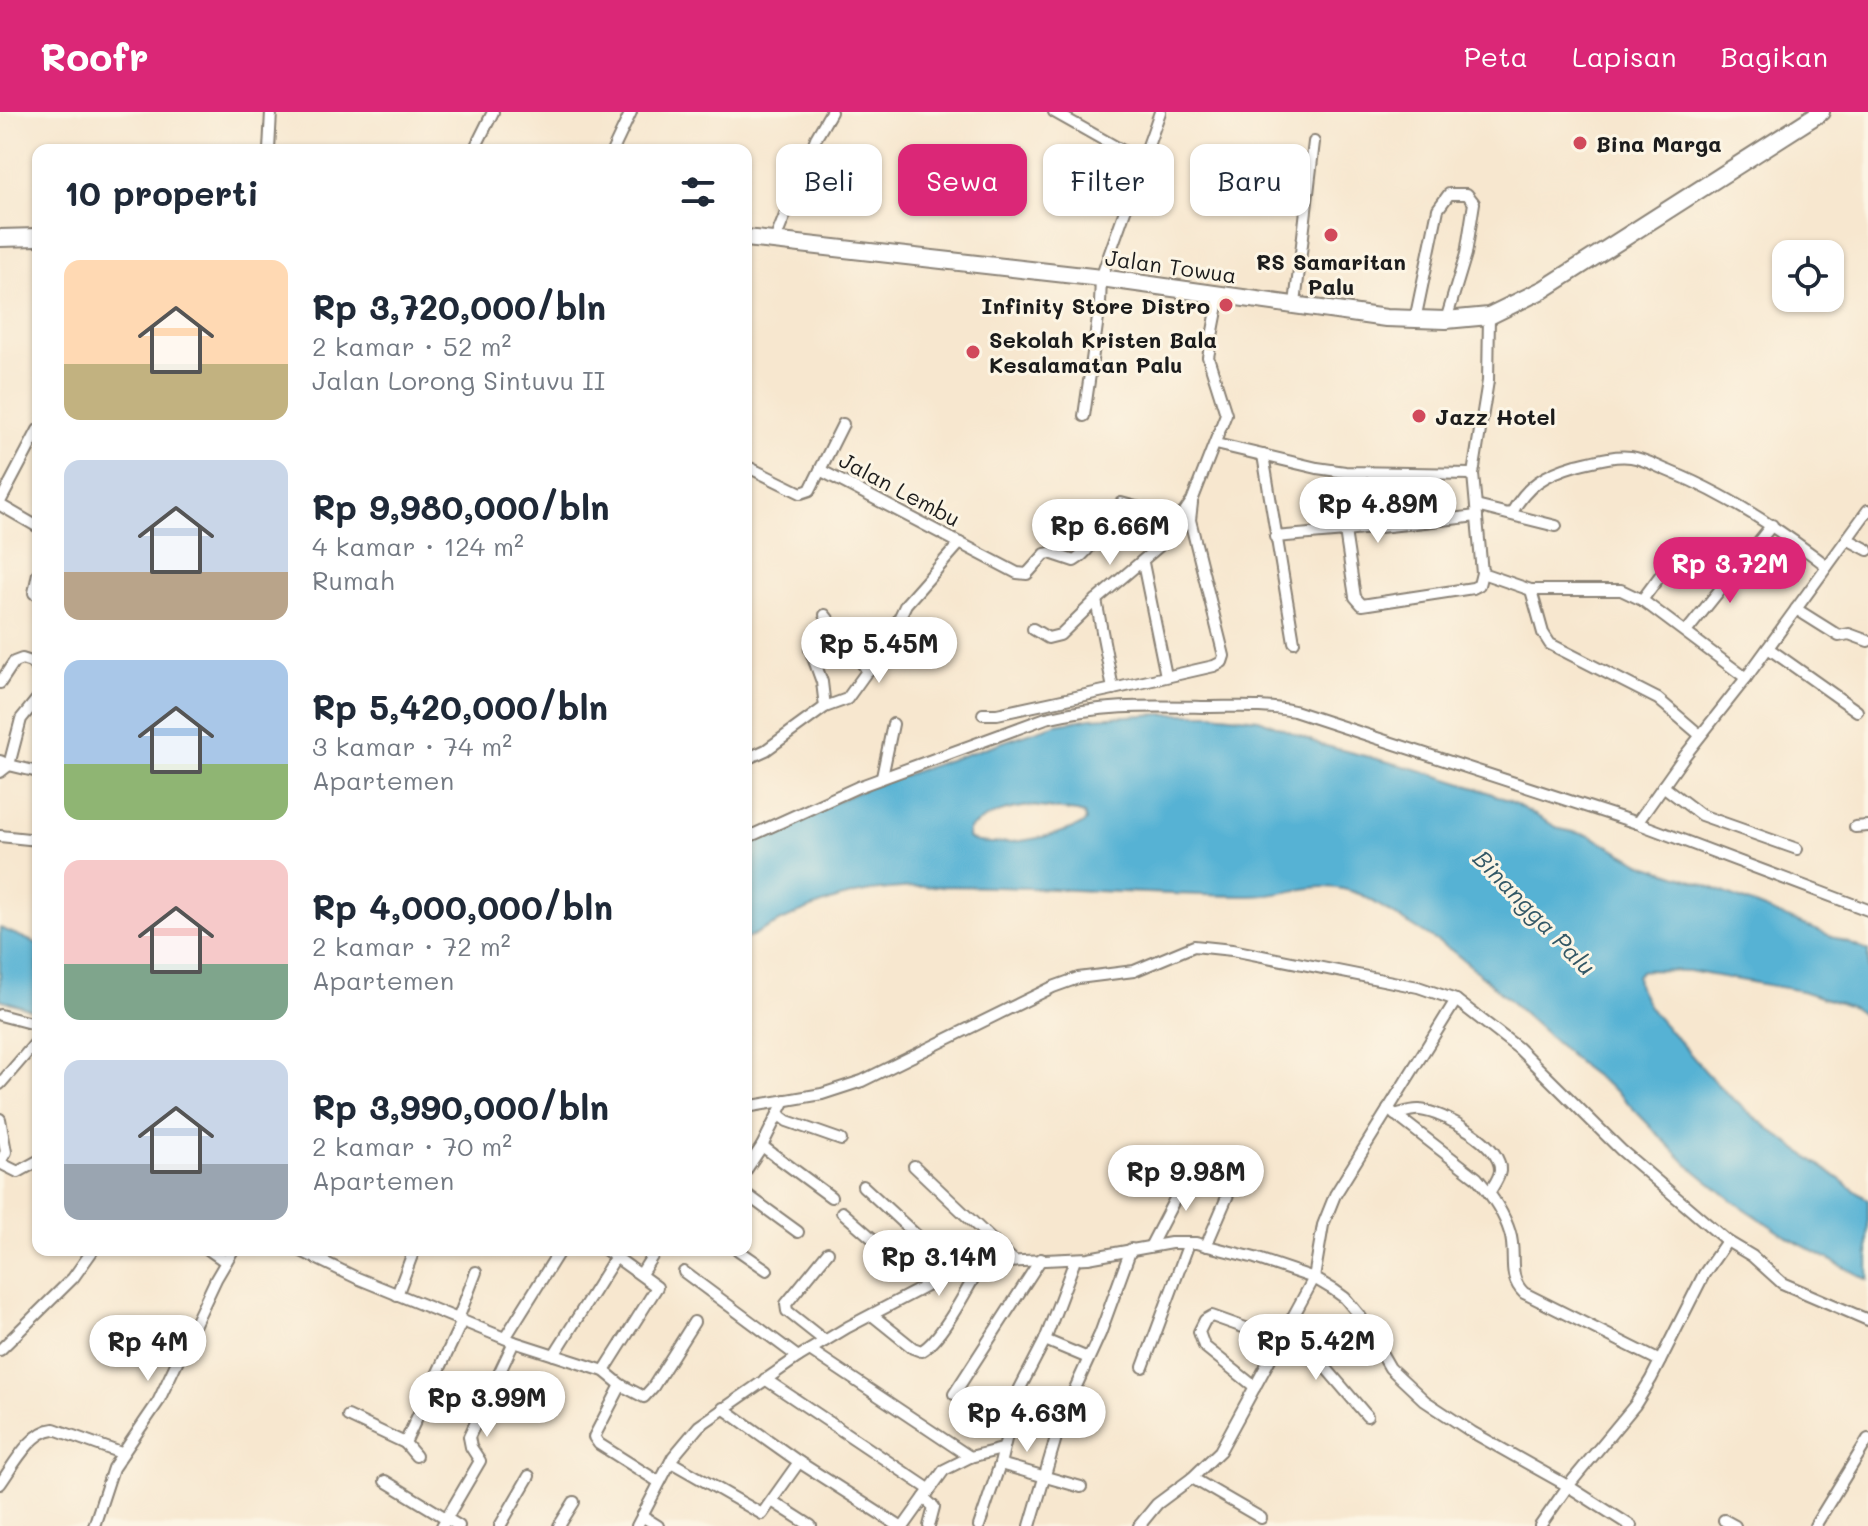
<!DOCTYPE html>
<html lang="id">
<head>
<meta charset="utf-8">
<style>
  :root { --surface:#fff; --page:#f2f2f3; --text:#1f2937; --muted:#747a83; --accent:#db2777 }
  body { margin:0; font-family:Mali,sans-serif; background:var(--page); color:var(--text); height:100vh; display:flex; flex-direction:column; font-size:30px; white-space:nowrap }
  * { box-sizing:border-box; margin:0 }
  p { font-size:26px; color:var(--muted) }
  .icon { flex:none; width:44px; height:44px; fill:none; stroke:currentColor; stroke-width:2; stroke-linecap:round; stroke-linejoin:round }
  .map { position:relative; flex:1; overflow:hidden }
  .details { position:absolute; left:32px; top:32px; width:720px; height:1112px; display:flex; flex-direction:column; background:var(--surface); border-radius:16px; box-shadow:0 2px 6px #0004 }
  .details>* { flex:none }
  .guide { position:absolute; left:776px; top:32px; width:760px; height:72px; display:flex; gap:16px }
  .fabs { position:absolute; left:1772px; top:128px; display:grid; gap:16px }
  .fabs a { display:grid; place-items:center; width:72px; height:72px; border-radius:16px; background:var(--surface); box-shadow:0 2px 6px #0004; font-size:40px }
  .price { position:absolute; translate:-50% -68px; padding:0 18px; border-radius:28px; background:#fff; color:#222; font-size:26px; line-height:52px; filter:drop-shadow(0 2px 4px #0008) }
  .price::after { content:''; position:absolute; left:50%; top:48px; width:24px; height:18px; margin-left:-12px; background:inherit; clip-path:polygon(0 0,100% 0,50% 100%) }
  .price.selected { background:var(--accent); color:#fff }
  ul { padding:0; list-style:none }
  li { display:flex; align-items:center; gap:24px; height:200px; padding:0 32px }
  li span { display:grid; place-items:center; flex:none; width:224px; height:160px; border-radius:16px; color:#555 }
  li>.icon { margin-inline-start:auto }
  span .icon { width:96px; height:96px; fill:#fffc; stroke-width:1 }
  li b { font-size:34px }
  h2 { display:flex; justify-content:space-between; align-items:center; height:96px; padding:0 32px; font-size:34px }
  .chip { padding:0 28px; border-radius:16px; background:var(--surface); box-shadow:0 2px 6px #0004; font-size:28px; line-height:72px }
  .chip.selected { background:var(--accent); color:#fff }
  header { display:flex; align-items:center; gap:48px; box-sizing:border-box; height:112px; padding:0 40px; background:var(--accent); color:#fff }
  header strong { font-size:38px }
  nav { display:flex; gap:44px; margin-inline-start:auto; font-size:28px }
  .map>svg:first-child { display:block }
  .water { fill:#56b2d4; stroke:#396778; stroke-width:2; fill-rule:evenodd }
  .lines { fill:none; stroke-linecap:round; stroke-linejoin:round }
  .minor-casing { stroke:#8a8276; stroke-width:14 }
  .primary-casing { stroke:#8a8276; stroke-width:20 }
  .minor { stroke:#fff; stroke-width:10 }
  .primary { stroke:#fff; stroke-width:16 }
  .poi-dot { fill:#d1495b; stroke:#fcf5e5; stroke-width:3 }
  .labels { text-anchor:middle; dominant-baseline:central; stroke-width:6; stroke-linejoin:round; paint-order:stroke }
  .poi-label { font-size:22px; font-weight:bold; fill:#1c1c1c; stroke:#fcf5e5; text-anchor:start }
  .street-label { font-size:22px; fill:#1c1c1c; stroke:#fcf5e5 }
  .water-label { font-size:24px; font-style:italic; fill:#335866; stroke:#fcf5e5 }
</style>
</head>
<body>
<header>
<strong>Roofr</strong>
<nav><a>Peta</a><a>Lapisan</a><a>Bagikan</a></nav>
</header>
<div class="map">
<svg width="1868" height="1414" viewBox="0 0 1868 1414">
  <rect width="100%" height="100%" fill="#fcf5e5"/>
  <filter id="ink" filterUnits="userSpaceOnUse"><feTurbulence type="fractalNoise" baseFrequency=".0125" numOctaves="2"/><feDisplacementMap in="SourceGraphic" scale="16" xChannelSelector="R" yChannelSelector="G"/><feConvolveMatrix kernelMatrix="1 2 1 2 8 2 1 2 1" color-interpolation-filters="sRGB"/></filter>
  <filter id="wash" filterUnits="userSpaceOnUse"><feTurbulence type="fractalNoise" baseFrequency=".006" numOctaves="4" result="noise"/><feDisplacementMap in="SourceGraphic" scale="32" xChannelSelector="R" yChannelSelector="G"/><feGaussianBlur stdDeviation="1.8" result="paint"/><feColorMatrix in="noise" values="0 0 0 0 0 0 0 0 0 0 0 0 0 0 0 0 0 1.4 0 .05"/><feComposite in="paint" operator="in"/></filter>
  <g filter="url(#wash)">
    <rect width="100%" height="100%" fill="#f7e7cf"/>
    <g class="water">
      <path d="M1162,602H1212L1259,607L1322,633L1416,657L1479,677L1508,688L1560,717L1591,724L1642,752L1703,772L1868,839V907L1851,895L1802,879L1689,859L1648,858L1641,859L1637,864C1638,887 1661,910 1676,926C1691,942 1705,960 1721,976C1765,1018 1819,1051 1868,1088V1168L1790,1127L1729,1086L1687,1052L1619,982L1583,955L1471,854L1451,838L1362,783C1315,764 1294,785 1248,784C1183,783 1118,780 1054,777C993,775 931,771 871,779C829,785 783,807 746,827V730L866,676L1056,612L1091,606ZM1032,694L1077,700L1084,702L1086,709C1070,724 984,739 968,726L969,717C989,702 1007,696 1032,694Z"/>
      <path d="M0,816L38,832V900L0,887Z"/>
    </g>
  </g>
  <g filter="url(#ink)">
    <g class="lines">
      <g class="minor-casing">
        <g id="minor">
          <path d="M1054,0L1141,49"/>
          <path d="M269,38L271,0"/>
          <path d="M474,38L493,0"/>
          <path d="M613,38L631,0"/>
          <path d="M775,128L816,26L831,0"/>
          <path d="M1295,192L1314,30"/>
          <path d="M1415,208L1438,97L1449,82H1467L1474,91L1466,142L1446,208"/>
          <path d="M1084,304L1100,192L1101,166L1160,0"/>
          <path d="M1216,332L1317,356L1345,360L1473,362"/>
          <path d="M1263,343L1294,530"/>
          <path d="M746,354L801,381L810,378L820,358L1017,461L1027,462L1045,442L1050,441L1074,449C1096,436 1102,408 1121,391L1173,405L1183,402L1192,389L1226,302L1208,245L1220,183"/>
          <path d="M820,358L843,312"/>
          <path d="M0,390L38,318"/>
          <path d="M0,393L38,415"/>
          <path d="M1476,394L1556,414"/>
          <path d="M1511,402C1527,373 1545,362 1576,353C1594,349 1612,343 1631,345C1645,347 1658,355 1671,360C1728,383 1778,416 1827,454"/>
          <path d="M1345,419L1355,485L1362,493L1473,476L1479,473L1482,461L1473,362L1488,269L1489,204"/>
          <path d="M1275,425L1345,419L1477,404"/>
          <path d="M1847,427L1868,438"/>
          <path d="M1143,451L1166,564"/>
          <path d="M1482,461L1531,478H1621L1642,488L1746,566"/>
          <path d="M1531,478L1543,521L1550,532L1658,587L1700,623"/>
          <path d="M34,481L38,461"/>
          <path d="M1096,488L1113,577L1214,554L1222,550L1224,544L1190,408L1192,391"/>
          <path d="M1642,488L1674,445"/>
          <path d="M1796,497L1839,524L1849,522L1868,529"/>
          <path d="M825,503L868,559"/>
          <path d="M1033,517L1048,526L1060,523L1096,488L1190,408"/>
          <path d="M1686,520L1772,413"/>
          <path d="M1768,536L1857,599"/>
          <path d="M810,537L822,570L825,595"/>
          <path d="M0,571L14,550L22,547L31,550L38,558"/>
          <path d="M38,586L21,607L9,653L38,660"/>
          <path d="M983,602H997L1113,577"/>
          <path d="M746,647L766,638L825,595L847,587L888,530L906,492L960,431"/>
          <path d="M0,649L9,653L0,660"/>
          <path d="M882,665L893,612"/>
          <path d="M1663,674L1701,703L1797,737"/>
          <path d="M1637,711L1683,646L1746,566L1868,398"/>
          <path d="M1855,715L1868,714"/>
          <path d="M0,724L38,728"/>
          <path d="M746,726L858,675L1046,606C1104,592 1149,594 1207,595C1237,595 1264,593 1294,599L1637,711L1868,798"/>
          <path d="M0,903L38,913"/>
          <path d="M0,972L38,928"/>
          <path d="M746,995L822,982L862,969L1053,875L1078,866L1134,859L1194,834L1232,838L1418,875L1456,888L1518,936L1621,1038L1727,1129L1752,1144L1782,1171L1868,1208"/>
          <path d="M1388,997L1477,1066C1490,1081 1504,1101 1510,1121C1517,1142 1506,1164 1524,1181L1660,1249"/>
          <path d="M779,1003L787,1009L841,1028"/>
          <path d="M1395,1003C1403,1001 1412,997 1420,998C1443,1000 1502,1032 1500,1059C1499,1067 1493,1074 1489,1081"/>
          <path d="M0,1007L6,1040L0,1050"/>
          <path d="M762,1034L831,1085"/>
          <path d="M0,1051L18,1060L38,1049"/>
          <path d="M914,1054L1013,1148"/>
          <path d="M746,1058L762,1034L785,988"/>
          <path d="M863,1074L955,1159"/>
          <path d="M746,1082L798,1120"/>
          <path d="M842,1100L926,1173"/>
          <path d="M1151,1133L1192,1054"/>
          <path d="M1206,1134L1230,1078"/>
          <path d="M209,1138L226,1150"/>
          <path d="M299,1138L357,1166L514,1230L604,1259L621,1273L644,1285L653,1275L694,1210"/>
          <path d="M738,1138L767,1158"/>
          <path d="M684,1160L798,1245"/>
          <path d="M641,1162L656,1138"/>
          <path d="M397,1183L414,1138"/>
          <path d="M872,1203L913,1236L921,1239C941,1229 970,1172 982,1151"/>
          <path d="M458,1207L476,1160"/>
          <path d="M1290,1214L1367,1304"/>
          <path d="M505,1226L560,1138"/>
          <path d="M1045,1228L1088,1246"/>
          <path d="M825,1229L787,1199L786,1192L828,1140"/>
          <path d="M0,1238L73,1166L93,1138"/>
          <path d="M810,1238L970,1345"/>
          <path d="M554,1243L615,1146"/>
          <path d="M1143,1255L1189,1131"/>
          <path d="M604,1259L657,1175L606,1138"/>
          <path d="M765,1267L929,1377"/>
          <path d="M621,1273L594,1325L599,1332L659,1370"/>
          <path d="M1255,1275L1204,1234L1199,1220L1205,1208L1212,1204L1282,1229"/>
          <path d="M954,1282L1041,1147"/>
          <path d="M723,1296L799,1350L899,1414"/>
          <path d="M348,1304L405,1331L462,1209"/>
          <path d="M405,1331L416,1344"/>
          <path d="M671,1350L762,1402L799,1350"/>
          <path d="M1000,1352L1081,1375"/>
          <path d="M1192,1366L1261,1406"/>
          <path d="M385,1369L459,1414"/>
          <path d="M0,1372C13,1354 31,1319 54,1317L121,1341"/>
          <path d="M924,1386L934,1395L929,1414"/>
          <path d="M772,1389L811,1414"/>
          <path d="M642,1404L658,1414"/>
          <path d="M1724,1408L1735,1414"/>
          <path d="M94,1414L113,1356L158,1290L216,1167L233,1138"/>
          <path d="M442,1414L480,1349L471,1335L469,1325L514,1230"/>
          <path d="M500,1414L529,1364"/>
          <path d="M559,1414L574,1390"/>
          <path d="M637,1414L673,1345L699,1314L798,1245L848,1215L955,1159L982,1151L1088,1146L1171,1131H1196L1255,1146L1314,1166L1334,1178L1345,1186L1360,1204L1390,1256L1425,1289L1472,1320L1568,1374L1631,1414"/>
          <path d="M904,1414L944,1358L970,1345L1002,1337"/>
          <path d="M979,1414L1000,1352L1017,1282L1045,1228L1075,1148"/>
          <path d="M1030,1414L1062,1305L1100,1222L1131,1137"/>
          <path d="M1139,1414L1157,1392L1192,1366L1220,1339L1314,1166L1323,1113L1335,1083L1456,888"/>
          <path d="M1540,1414L1568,1374L1635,1293L1651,1267L1704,1162L1727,1129"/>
          <path d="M1815,1414L1868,1327"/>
        </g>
      </g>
      <g class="primary-casing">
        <g id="primary">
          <path d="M0,126L38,125"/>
          <path d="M746,126L1101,166L1386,206L1446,208L1489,204L1544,177L1821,0"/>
        </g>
      </g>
      <use href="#minor" class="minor"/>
      <use href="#primary" class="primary"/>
    </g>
  </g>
  <g class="poi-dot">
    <circle cx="1580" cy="31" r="8"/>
    <circle cx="1331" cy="123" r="8"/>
    <circle cx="1226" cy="193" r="8"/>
    <circle cx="973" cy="240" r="8"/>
    <circle cx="1419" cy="304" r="8"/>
  </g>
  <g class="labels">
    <g class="poi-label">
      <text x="1596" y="31">Bina Marga</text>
      <text x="1331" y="149" text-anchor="middle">RS Samaritan<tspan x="1331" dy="25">Palu</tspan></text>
      <text x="1210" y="193" text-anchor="end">Infinity Store Distro</text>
      <text x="989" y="227">Sekolah Kristen Bala<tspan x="989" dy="25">Kesalamatan Palu</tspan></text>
      <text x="1435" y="304">Jazz Hotel</text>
    </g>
    <g class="street-label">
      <text transform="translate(1171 154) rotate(8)">Jalan Towua</text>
      <text transform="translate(900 377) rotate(28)">Jalan Lembu</text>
    </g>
    <g class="water-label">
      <text transform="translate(1535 800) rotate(46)">Binangga Palu</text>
    </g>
  </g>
</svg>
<div class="fabs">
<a><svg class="icon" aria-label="locate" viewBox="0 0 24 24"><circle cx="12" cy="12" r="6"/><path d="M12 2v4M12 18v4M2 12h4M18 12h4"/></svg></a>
</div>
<b class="price" style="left:1378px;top:433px">Rp 4.89M</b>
<b class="price" style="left:1110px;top:455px">Rp 6.66M</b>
<b class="price selected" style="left:1730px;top:493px">Rp 3.72M</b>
<b class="price" style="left:879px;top:573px">Rp 5.45M</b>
<b class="price" style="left:1186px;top:1101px">Rp 9.98M</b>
<b class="price" style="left:939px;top:1186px">Rp 3.14M</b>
<b class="price" style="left:1316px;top:1270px">Rp 5.42M</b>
<b class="price" style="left:148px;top:1271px">Rp 4M</b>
<b class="price" style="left:487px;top:1327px">Rp 3.99M</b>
<b class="price" style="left:1027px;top:1342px">Rp 4.63M</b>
<div class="guide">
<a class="chip">Beli</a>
<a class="chip selected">Sewa</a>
<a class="chip">Filter</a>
<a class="chip">Baru</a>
</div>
<section class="details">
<h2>10 properti<svg class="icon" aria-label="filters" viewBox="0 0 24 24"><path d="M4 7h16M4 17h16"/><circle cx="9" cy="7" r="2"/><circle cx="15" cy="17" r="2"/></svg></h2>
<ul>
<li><span style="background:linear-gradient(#ffd9b3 65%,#c2b280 0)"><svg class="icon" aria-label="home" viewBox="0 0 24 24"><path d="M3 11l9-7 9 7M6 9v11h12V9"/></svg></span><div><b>Rp 3,720,000/bln</b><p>2 kamar · 52 m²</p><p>Jalan Lorong Sintuvu II</p></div></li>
<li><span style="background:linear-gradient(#c9d6e8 70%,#b9a48a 0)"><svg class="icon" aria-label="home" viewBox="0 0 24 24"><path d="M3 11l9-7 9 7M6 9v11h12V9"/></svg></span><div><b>Rp 9,980,000/bln</b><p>4 kamar · 124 m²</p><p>Rumah</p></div></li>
<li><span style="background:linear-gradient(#a9c7e8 65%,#8fb573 0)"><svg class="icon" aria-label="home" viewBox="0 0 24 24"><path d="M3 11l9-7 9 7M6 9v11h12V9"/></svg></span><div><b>Rp 5,420,000/bln</b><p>3 kamar · 74 m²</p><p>Apartemen</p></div></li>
<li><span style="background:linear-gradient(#f6c9c9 65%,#7fa58c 0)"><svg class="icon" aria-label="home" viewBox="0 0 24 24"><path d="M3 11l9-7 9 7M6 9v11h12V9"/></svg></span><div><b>Rp 4,000,000/bln</b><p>2 kamar · 72 m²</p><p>Apartemen</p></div></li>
<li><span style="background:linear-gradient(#c9d6e8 65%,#9aa5b1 0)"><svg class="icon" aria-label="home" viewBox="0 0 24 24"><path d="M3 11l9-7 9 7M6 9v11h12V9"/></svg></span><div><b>Rp 3,990,000/bln</b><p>2 kamar · 70 m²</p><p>Apartemen</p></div></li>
</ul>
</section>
</div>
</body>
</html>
